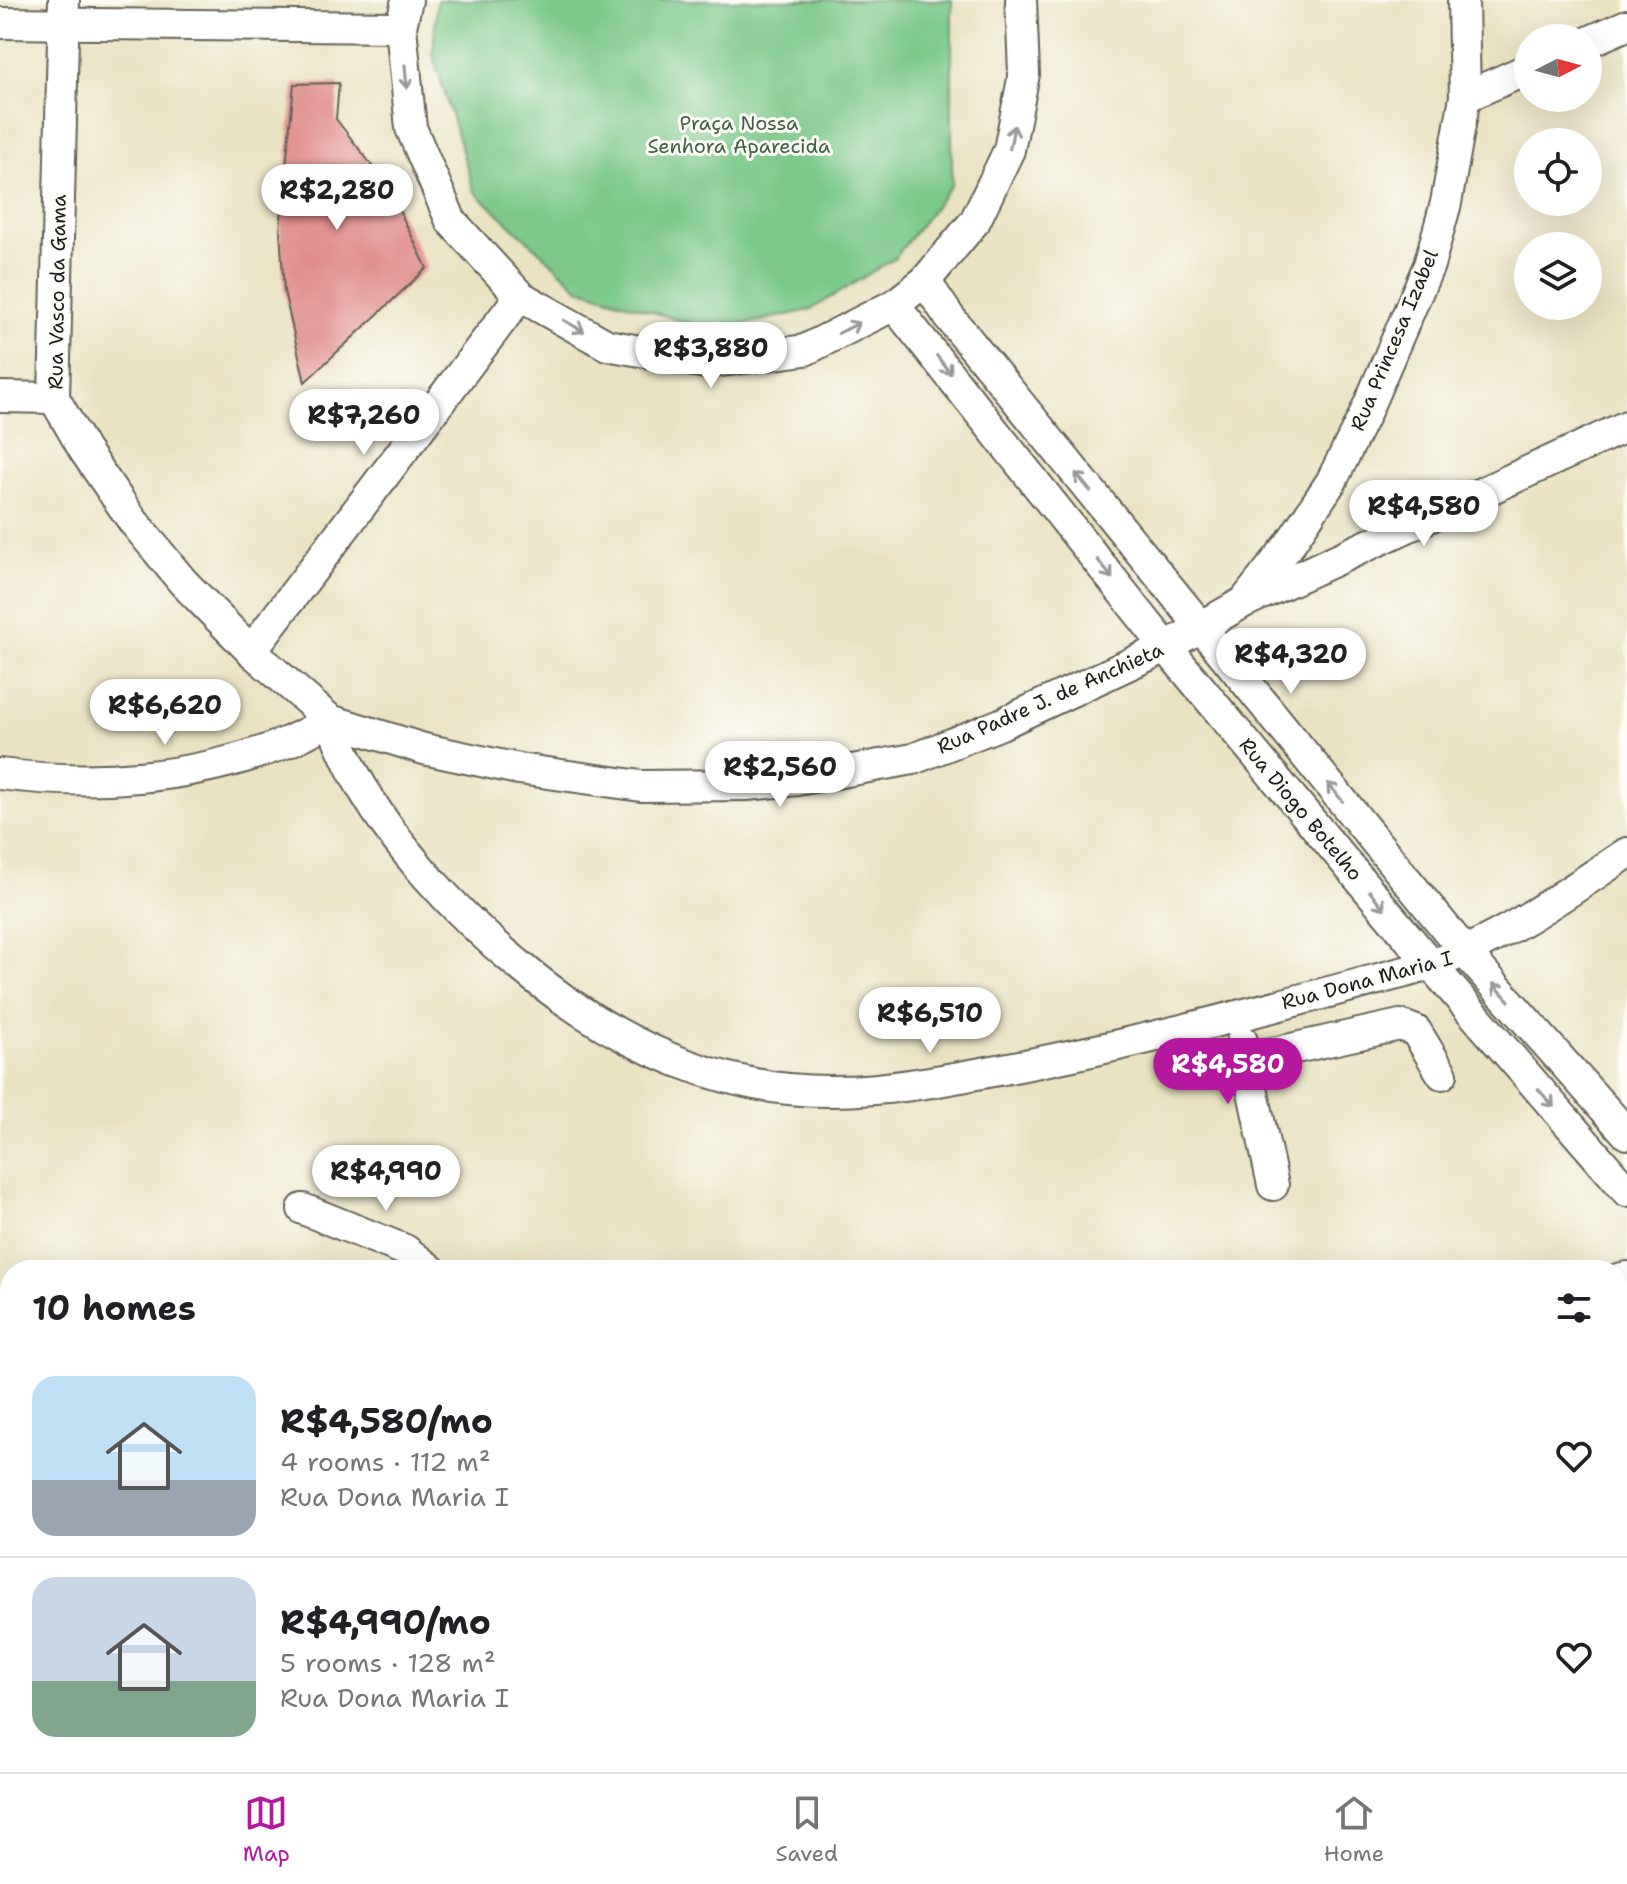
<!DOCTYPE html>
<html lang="en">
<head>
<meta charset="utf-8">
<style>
  :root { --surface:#fff; --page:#f6f6f6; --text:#202124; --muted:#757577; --line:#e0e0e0; --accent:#b5179e }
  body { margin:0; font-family:"Shantell Sans",sans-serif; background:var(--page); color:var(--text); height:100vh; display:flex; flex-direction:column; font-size:30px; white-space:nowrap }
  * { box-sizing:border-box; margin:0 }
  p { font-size:26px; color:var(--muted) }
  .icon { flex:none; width:44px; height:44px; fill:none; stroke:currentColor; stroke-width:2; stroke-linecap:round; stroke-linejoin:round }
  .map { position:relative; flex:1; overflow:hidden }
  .side { position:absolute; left:0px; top:1260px; width:1628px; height:512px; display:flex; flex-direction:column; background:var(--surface); border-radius:32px 32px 0 0; box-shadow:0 8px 32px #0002 }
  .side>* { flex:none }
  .needle { width:52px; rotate:84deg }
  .tools { position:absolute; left:1514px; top:24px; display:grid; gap:16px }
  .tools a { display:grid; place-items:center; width:88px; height:88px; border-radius:50%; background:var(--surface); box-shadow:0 8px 32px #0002; font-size:40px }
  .price { position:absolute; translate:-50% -68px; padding:0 18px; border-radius:28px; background:#fff; color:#222; font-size:26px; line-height:52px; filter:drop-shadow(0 2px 4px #0008) }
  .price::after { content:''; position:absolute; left:50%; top:48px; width:24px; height:18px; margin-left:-12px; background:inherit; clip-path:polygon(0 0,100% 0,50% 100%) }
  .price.current { background:var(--accent); color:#fff }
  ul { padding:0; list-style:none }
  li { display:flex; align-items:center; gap:24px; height:200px; padding:0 32px }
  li+li { border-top:2px solid var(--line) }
  li span { display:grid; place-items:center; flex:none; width:224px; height:160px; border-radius:24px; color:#555 }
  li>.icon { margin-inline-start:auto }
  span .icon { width:96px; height:96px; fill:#fffc; stroke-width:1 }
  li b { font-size:34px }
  h2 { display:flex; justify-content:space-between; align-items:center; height:96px; padding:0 32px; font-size:34px }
  .tabs { display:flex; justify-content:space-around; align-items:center; height:112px; border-top:2px solid var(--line); background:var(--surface); font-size:22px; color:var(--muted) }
  .tabs a { display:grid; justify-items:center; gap:4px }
  .tabs .current { color:var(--accent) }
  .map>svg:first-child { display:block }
  .park { fill:#7bc989; stroke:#4c7252; stroke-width:2 }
  .building { fill:#e08e8b }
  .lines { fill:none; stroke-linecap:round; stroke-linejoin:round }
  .street-casing { stroke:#646256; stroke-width:34 }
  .street { stroke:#fff; stroke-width:30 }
  .oneway { stroke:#999 }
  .labels { text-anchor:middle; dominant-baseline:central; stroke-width:6; stroke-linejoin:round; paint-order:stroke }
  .park-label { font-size:20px; fill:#426148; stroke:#fdfcf7 }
  .street-label { font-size:20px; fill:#1c1c1c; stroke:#fdfcf7 }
</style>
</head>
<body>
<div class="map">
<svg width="1627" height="1772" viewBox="0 0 1627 1772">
  <rect width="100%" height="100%" fill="#fdfcf7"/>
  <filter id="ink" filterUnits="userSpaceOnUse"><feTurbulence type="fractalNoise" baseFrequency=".0125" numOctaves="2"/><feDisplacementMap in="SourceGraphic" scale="16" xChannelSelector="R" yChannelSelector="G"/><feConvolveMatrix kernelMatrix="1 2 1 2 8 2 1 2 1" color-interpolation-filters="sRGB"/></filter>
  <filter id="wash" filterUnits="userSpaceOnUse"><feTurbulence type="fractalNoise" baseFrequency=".006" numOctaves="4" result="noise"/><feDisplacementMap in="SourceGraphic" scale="32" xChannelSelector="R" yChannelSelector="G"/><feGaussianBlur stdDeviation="1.8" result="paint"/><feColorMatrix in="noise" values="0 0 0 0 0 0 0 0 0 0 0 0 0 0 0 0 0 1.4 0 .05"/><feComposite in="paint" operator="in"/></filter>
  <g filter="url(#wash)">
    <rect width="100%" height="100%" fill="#eae3c2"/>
    <path class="park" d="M437,0H952V184L895,258L810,310L712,331L579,288L474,191L433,55Z"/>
    <g id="blocks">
      <path class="building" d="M339,83L336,119L387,185L427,268L305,382L284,291L280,230L294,84Z"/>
    </g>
  </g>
  <g filter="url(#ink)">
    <use href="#blocks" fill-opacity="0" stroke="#646256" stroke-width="2"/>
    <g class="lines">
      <g class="street-casing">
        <g id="street">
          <path d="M64,0L54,398L84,450L133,521L183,582L251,651L330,720L424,749L519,769L641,786L747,785L797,780L913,759L1001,724L1166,647L1244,602L1627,426"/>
          <path d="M407,0L401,27L411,128L451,221L520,296L607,345L706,363L805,350L894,305L925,281L975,221L1009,150L1024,74L1021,0"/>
          <path d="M0,23L401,27"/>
          <path d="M1588,42L1627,25"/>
          <path d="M1465,97L1528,69"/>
          <path d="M925,281L950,318L1466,953L1627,1134"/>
          <path d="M894,305L1166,647L1431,965L1627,1191"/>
          <path d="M0,397L54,398"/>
          <path d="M1248,597L1289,545L1331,482L1363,418L1429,265L1446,203L1465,97L1463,0"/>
          <path d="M251,651L520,296"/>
          <path d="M330,720C338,738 345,756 354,773C392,845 457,914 519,965C586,1021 664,1065 750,1083C837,1102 924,1084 1009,1068C1151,1041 1291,1002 1431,965C1501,940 1564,895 1627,853"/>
          <path d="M0,774C93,786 192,779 280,745C297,739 314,729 330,720"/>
          <path d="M1242,1041L1273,1185"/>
          <path d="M1246,1059L1400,1025L1416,1031L1442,1074"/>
          <path d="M303,1209L405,1250L431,1270"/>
          <path d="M1618,1279L1627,1277"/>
          <path d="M1618,1324L1627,1321"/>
          <path d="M0,1587L10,1580"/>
          <path d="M1618,1715L1627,1711"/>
          <path d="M705,1762L709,1772"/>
          <path d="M781,1762L857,1772"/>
          <path d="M1049,1772V1762"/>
          <path d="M1475,1772L1500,1762"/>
        </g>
      </g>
      <use href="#street" class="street"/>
    </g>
    <defs><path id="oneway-shaft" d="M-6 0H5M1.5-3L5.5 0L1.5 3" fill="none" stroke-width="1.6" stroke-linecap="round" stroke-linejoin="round" transform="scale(2)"/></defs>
    <g class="oneway">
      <use href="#oneway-shaft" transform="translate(406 77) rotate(85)"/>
      <use href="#oneway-shaft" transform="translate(1012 137) rotate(-79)"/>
      <use href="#oneway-shaft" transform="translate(574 326) rotate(29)"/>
      <use href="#oneway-shaft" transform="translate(849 328) rotate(-27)"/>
      <use href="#oneway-shaft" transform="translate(944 365) rotate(52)"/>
      <use href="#oneway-shaft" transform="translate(1083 482) rotate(-129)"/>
      <use href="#oneway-shaft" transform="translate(1105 569) rotate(52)"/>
      <use href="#oneway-shaft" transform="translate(1335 792) rotate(-129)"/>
      <use href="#oneway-shaft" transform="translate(1377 900) rotate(50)"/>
      <use href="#oneway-shaft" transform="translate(1501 992) rotate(-132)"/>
      <use href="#oneway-shaft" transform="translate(1546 1098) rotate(49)"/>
    </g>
  </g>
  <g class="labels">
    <g class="park-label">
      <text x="739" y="123">Praça Nossa<tspan x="739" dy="23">Senhora Aparecida</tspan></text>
    </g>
    <g class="street-label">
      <text transform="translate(57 292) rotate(-89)">Rua Vasco da Gama</text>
      <text transform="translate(1394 340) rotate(-67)">Rua Princesa Izabel</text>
      <text transform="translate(1050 698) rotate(-24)">Rua Padre J. de Anchieta</text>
      <text transform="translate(1301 809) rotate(50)">Rua Diogo Botelho</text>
      <text transform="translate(1367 980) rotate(-15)">Rua Dona Maria I</text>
    </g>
  </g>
</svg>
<div class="tools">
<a><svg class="needle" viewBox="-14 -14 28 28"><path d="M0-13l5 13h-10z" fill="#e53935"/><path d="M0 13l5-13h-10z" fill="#757577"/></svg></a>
<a><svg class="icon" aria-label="locate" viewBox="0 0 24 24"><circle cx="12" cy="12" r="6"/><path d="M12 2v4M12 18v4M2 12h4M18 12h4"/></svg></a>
<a><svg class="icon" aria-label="layers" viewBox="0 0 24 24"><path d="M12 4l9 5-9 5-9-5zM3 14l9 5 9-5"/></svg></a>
</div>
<b class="price" style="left:337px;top:232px">R$2,280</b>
<b class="price" style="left:711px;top:390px">R$3,880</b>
<b class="price" style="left:364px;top:457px">R$7,260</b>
<b class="price" style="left:1424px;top:548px">R$4,580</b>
<b class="price" style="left:1291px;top:696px">R$4,320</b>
<b class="price" style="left:165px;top:747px">R$6,620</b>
<b class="price" style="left:780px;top:809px">R$2,560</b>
<b class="price" style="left:930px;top:1055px">R$6,510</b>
<b class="price current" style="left:1228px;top:1106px">R$4,580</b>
<b class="price" style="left:386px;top:1213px">R$4,990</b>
<section class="side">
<h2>10 homes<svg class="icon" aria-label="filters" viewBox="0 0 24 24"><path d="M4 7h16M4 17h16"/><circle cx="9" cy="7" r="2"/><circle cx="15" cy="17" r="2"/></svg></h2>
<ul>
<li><span style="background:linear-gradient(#bfe0f5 65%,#9aa5b1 0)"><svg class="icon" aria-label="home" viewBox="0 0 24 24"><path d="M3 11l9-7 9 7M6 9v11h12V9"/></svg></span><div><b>R$4,580/mo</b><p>4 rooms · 112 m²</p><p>Rua Dona Maria I</p></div><svg class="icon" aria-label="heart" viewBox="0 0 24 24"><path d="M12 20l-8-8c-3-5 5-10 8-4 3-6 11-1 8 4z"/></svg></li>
<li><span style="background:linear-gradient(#c9d6e8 65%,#7fa58c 0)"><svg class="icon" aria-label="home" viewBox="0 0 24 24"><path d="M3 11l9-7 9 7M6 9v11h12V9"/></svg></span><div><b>R$4,990/mo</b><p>5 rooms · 128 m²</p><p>Rua Dona Maria I</p></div><svg class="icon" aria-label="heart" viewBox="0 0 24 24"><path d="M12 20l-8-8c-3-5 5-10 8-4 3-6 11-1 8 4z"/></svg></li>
</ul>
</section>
</div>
<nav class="tabs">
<a class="current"><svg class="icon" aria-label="map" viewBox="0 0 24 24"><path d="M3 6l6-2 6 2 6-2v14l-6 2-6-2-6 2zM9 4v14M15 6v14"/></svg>Map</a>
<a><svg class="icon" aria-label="saved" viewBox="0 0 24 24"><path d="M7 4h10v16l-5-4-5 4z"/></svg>Saved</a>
<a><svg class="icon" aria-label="home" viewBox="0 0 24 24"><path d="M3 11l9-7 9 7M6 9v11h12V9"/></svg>Home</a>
</nav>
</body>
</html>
